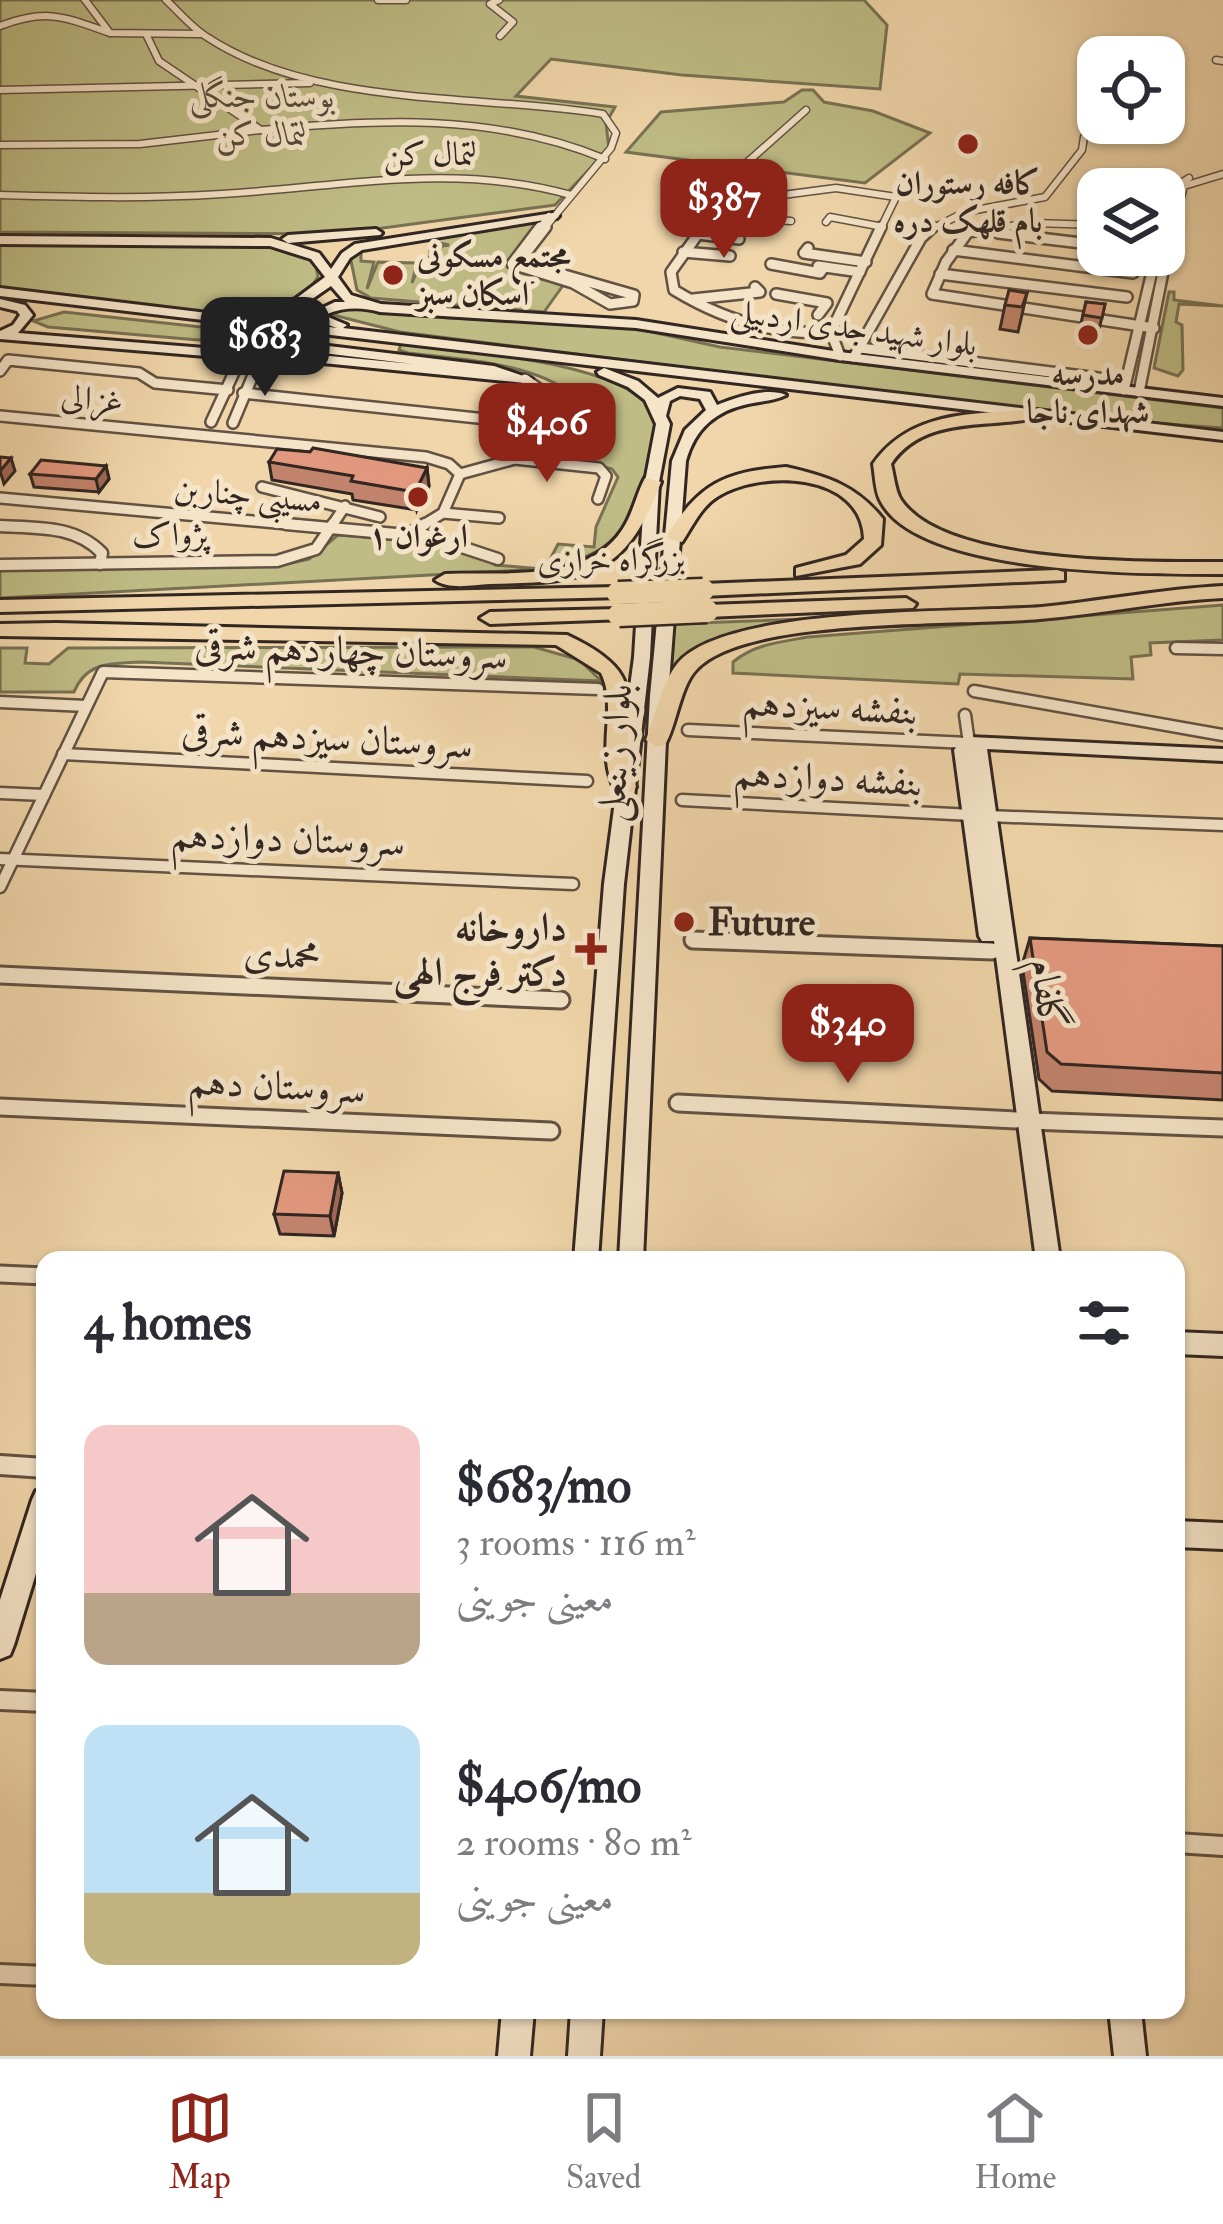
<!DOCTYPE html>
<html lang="en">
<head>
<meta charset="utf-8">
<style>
  :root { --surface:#fff; --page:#f7f7f7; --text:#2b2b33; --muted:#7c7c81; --line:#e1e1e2; --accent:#8f2418 }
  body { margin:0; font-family:"IM FELL Double Pica",Amiri,serif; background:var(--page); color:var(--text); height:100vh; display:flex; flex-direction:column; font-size:45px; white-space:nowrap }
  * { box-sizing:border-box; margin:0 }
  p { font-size:39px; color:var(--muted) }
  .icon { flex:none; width:66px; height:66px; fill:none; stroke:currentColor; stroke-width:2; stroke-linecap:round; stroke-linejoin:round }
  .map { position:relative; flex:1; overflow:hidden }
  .panel { position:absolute; left:36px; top:1251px; width:1149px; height:768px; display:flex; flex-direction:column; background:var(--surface); border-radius:24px; box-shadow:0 3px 9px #0004 }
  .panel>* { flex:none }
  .tools { position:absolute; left:1077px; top:36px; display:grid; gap:24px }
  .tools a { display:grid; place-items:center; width:108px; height:108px; border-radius:24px; background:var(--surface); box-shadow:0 3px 9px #0004; font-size:60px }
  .price { position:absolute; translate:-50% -102px; padding:0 27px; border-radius:24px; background:var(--accent); color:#fff; font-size:39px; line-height:78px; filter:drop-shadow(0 3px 6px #0008) }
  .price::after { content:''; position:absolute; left:50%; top:72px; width:36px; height:27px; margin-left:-18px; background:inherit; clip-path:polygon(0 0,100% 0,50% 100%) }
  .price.current { background:#222; color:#fff }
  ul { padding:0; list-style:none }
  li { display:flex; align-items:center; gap:36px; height:300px; padding:0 48px }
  li span { display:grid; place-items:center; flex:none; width:336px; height:240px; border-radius:24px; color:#555 }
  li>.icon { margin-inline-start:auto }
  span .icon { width:144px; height:144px; fill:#fffc; stroke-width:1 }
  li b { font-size:51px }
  h2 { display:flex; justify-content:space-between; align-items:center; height:144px; padding:0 48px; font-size:51px }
  .tabs { display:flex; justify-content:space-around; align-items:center; height:168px; border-top:3px solid var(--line); background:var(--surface); font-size:33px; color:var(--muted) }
  .tabs a { display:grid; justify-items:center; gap:6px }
  .tabs .current { color:var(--accent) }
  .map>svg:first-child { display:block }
  .green { fill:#bfbc85; stroke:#787153; stroke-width:3 }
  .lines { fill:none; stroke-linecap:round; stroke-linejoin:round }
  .street-far4-casing { stroke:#625243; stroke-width:9 }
  .street-far3-casing { stroke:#625243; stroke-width:14 }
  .street-far2-casing { stroke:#625243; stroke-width:15 }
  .street-far1-casing { stroke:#625243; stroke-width:21 }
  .street-casing { stroke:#625243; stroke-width:24 }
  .secondary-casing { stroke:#322621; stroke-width:6 }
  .highway-casing { stroke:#322621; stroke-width:6 }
  .street-far4 { stroke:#f5e4c8; stroke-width:6 }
  .street-far3 { stroke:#f5e4c8; stroke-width:9 }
  .street-far2 { stroke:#f5e4c8; stroke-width:10 }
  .street-far1 { stroke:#f5e4c8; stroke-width:15 }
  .street { stroke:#f5e4c8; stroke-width:18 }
  .secondary { fill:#f5e4c8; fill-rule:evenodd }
  .highway { fill:#f0d6aa; fill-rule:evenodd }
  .highway-bridge-casing { stroke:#322621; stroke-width:27; stroke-linecap:butt }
  .highway-bridge { stroke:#f0d6aa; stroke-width:22 }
  .wall { fill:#c2836c; stroke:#322621; stroke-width:3 }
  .shaded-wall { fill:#9e6a58; stroke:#322621; stroke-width:3 }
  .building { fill:#e2987e; stroke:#322621; stroke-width:3 }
  .poi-dot { fill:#8f2418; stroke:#f5e4c8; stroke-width:4.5 }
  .labels { text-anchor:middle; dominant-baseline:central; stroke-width:10; stroke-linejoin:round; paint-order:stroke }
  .far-park-label { font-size:33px; font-style:italic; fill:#554c3a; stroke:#f5e4c8 }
  .far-street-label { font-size:33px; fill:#322621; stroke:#f5e4c8 }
  .far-poi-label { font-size:33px; font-weight:bold; fill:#322621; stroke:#f5e4c8 }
  .street-label { font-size:39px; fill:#322621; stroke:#f5e4c8 }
  .poi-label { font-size:39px; font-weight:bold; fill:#322621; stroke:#f5e4c8; text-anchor:start }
</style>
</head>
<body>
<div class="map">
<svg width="1223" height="2056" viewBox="0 0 1223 2056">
  <rect width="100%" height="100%" fill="#f0d6aa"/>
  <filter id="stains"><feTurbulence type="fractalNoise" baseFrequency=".00167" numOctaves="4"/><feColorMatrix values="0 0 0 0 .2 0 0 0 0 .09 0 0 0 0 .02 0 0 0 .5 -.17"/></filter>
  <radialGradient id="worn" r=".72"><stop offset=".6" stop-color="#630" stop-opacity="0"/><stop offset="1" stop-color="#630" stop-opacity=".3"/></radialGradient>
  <g class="green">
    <path d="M0,0H864L887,25L880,89L682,75L551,59L516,96L615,107L606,123L609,149L555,205L338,234L0,232Z"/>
    <path d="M802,90H813L824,102L873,111L930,133L865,183L626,152L661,112L784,102Z"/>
    <path d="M539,222L507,264L564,284L544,312L371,298L357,290L350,256L361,250V261L374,262L367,289L378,262L417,263L412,283L418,269H429L430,248L449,245L425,240Z"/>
    <path d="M0,243L260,244L305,256L316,266L318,277C279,343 68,297 0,289Z"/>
    <path d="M1169,292H1174V300L1223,306L1179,304L1176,322L1182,325L1183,370L1178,376L1154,368Z"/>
    <path d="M348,307L449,318L620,325L720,347L1223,408V428L1098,419L400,332L333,315Z"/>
    <path d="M64,312L302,338L294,346L261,338L198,340L48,327L33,321Z"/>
    <path d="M401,343C453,350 631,362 652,413C663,439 644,476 636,501C621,545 590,560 546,567L558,544L594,547L596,527L618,477L612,469L593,464C617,364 471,361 408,353L399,350Z"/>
    <path d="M338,535L415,540L472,550L495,565L542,569L0,598V568L282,565L309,559Z"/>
    <path d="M1223,605V640L1150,643L1151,655L1131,657L1133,679L960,674L958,684L733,673V662C755,644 780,642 808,637Z"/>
    <path d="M1042,610L806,625L715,644L666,699L672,624Z"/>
    <path d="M534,647L580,660L601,681L141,662C111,664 87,661 74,692H0V648H27L25,663L49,664L68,648Z"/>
  </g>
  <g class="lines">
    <g class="street-far4-casing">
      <g id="street-far4">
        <path d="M85,0L110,33L201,34"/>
        <path d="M166,0C179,12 192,28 207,37C314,108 480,94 603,114L616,133L611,148L543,230"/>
        <path d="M378,0H406"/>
        <path d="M499,0L490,4L513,22L500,36"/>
        <path d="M0,26C47,8 65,17 110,33"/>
        <path d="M1216,60L1223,61"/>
        <path d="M0,90L310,83"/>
        <path d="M261,130C377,119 495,113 605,159"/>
        <path d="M0,145L140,144L261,130L159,61L146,34"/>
        <path d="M0,195C74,197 148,199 222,194C341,187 453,162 571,195"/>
        <path d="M721,203L715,198L724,183L806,110"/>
        <path d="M711,216L791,221"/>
        <path d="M826,222L830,217L883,227"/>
        <path d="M1164,222L1172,189L1189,178"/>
        <path d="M538,230L549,216"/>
        <path d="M701,230L721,203L836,188L896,197L880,230"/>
        <path d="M930,230L965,212L1045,197L1082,150L1084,137"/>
        <path d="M981,230L1034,223L1098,225"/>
        <path d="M1172,230L1184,186L1223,174"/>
      </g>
    </g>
    <g class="street-far3-casing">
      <g id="street-far3">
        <path d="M540,227L512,264L573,283L610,304L633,301L634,295L519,262L546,227"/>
        <path d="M703,227L671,272L674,290C722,319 775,336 831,332"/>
        <path d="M1003,227L968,232L946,262L932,294L1154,328"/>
        <path d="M998,233L1098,245"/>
        <path d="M697,234L739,239"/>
        <path d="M808,248L804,253L866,262"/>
        <path d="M953,250L1133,273"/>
        <path d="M683,252L730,256"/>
        <path d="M771,264L820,273L824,267"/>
        <path d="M818,266L860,272"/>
        <path d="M940,274L1127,297"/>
        <path d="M776,294L827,303L818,315"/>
        <path d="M693,299L760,292L755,287"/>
        <path d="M831,332L840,356"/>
        <path d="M831,332L881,227"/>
        <path d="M860,348L1106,379"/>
        <path d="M854,357L921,238L933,227"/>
        <path d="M0,371L8,360L139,373L155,383L228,390"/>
        <path d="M1124,390L1156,255"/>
        <path d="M1139,392L1172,227"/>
        <path d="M243,393L524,423L547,408L546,394L525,379"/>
        <path d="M0,416L426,457L449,464L460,474"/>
        <path d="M211,422L242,355"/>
        <path d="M233,423L261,356"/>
        <path d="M515,459L524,423"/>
        <path d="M460,474L515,459L599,468L606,476L598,499"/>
        <path d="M262,487L380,517"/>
        <path d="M0,498L319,527"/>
        <path d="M443,513L499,518"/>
        <path d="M0,526L19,527"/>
        <path d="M331,527L345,506"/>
        <path d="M420,527L443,513L460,474"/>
      </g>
    </g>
    <g class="street-far2-casing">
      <g id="street-far2">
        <path d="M286,524L407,535L425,524"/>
        <path d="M0,526C37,528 75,525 102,553L100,564"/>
        <path d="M416,532L498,559"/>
        <path d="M0,565L277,561L316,549L333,524"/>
        <path d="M1176,648L1223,649"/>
        <path d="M974,691L1223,735"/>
        <path d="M0,702L86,706"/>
        <path d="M688,730L969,743L965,715"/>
        <path d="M63,754L587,781"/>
        <path d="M0,793L44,795"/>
        <path d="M682,800L972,815"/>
        <path d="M988,816L1223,825"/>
        <path d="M0,859L573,884"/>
        <path d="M0,887L103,672L598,689"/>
      </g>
    </g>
    <g class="street-far1-casing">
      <g id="street-far1">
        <path d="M693,940L992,951"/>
        <path d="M0,975L561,1000"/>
        <path d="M678,1103L1016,1120"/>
        <path d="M0,1107L551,1131"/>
        <path d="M1029,1121L1223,1128"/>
        <path d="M0,1274L45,1276"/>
      </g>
    </g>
    <g class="street-casing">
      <g id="street">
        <path d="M0,1465L45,1468"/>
        <path d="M0,1700L45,1702"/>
        <path d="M1176,1843L1223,1846"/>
        <path d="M0,1974L45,1976"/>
      </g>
    </g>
    <g class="secondary-casing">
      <g id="secondary">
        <path d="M553,213L559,216L557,218L362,250L350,258L338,277L351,295L381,304L636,320L840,352L1223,398V406L840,360L636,328L380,312C363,307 344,307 327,314L328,317L347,325L343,328L1223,432V440L0,296V288L249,318L250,312L294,300L325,277L311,259L270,246L0,244V236L271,238L319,253L331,269L342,253L355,244ZM331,286L345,302H335L314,312L319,322L337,328L256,318L302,306Z"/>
        <path d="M376,229L382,233L380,235L288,243L282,239L288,235Z"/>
        <path d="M0,299L25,305L33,315L18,333L242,351L249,355L242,359L0,339V331L13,325L20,315L17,311L0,307Z"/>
        <path d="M271,339L494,366L532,379L525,383L262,357V351L267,350L413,364L266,346L264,343Z"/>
        <path d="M604,368L638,381L658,398L678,388L710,392L717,405C737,397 767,387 786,395C774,401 761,401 748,404C715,411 695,429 686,461L668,696L643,1260H619L650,696L672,461L685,430L706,410L700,399L680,396L670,401L666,416L670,424L659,482L650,657L624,884L598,1260H574L604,884L634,657L645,482L656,424L645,400L628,387L599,375L597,372Z"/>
        <path d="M969,737L1223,749V761L987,749L1060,1260H1036L994,941H982L979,936L954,750L963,739Z"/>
        <path d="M1176,1332L1223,1334V1356L1176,1354Z"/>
        <path d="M45,1488V1544L14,1645L10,1655L0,1659V1600L32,1500L36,1491Z"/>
        <path d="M1176,1521L1223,1523V1549L1176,1547Z"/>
        <path d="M502,2010H534L530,2056H498Z"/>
        <path d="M571,2010H603L600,2056H568Z"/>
        <path d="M1109,2010H1141L1146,2056H1114Z"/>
      </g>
    </g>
    <g class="highway-casing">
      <g id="highway">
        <path d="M1024,410L1030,411V419C982,428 923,417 891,464C894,475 895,491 901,500C946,566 1149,562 1223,562V574C1150,574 917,576 880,500C875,490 875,475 873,464C908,413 967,414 1024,410Z"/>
        <path d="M786,467C826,476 856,485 883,519L881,545L860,564L796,576V568L846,555L864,539C862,472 761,469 717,497C701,507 692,527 682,542L665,538C700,484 722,472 786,467Z"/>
        <path d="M645,478L661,482C625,578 587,582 490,584C472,585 449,590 435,580L445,574C500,571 587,584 622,530C633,514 636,495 645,478Z"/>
        <path d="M1057,570L1064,572V580L703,596L693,590L703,584Z"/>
        <path d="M1223,586V598C1161,601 1102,614 1040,619C965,626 747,616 697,669C680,686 677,724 665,745L657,747L646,740C655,717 662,683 677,664C724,605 966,613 1042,607C1103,601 1161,589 1223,586Z"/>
        <path d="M618,587L628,593L625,597L0,612V600Z"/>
        <path d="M906,598L916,604L913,608L707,617L697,611L707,605Z"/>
        <path d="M619,609L629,615L626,619L490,624L480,618L490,612Z"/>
        <path d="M56,623L567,635C665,681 609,708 636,787L632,792H616C594,750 619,710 601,673L556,645L0,636V624Z"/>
      </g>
    </g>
    <use href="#street-far4" class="street-far4"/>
    <use href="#street-far3" class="street-far3"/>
    <use href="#street-far2" class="street-far2"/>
    <use href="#street-far1" class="street-far1"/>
    <use href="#street" class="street"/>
    <use href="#secondary" class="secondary"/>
    <use href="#highway" class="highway"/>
    <g class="highway-bridge-casing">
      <g id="highway-bridge">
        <path d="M618,593L703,590"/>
        <path d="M619,615L707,611"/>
      </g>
    </g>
    <use href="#highway-bridge" class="highway-bridge"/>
  </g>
  <g class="wall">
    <path d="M1027,293L1018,332L1000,329L1005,305Z"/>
    <path d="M1086,302L1105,304L1096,342L1077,340Z"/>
    <path d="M269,462L427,468L429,486L417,510L353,500L352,494L272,480Z"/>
    <path d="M106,466L109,479L99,492L34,487L30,474Z"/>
    <path d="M1030,938L1223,946V1100L1052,1091L1039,1079L1022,965Z"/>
    <path d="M338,1173L342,1193L334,1236L280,1234L274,1214Z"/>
  </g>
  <g class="shaded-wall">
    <path d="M11,458L15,471L4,484L0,471Z"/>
    <path d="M106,466L109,479L99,492L96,479Z"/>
    <path d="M427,468L429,486L417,510L415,492Z"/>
    <path d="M338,1173L342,1193L334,1236L330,1216Z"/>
  </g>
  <g class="building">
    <path d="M1009,290L1027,293L1022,307L1005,305Z"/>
    <path d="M1086,302L1105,304L1102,318L1083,315Z"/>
    <path d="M313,448L427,468L415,492L351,481L353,476L269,462L277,449L310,452Z"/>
    <path d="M0,457L11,458L0,471Z"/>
    <path d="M41,460L106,466L96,479L30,474Z"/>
    <path d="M1030,938L1223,946V1073L1061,1064L1047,1052Z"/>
    <path d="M284,1171L338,1173L330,1216L274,1214Z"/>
  </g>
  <g class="poi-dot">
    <circle cx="968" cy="144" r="12"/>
    <circle cx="393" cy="275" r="12"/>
    <circle cx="1088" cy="335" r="12"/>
    <circle cx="418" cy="497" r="12"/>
    <circle cx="684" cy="922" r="12"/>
    <path d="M585 931h12v12h12v12h-12v12h-12v-12h-12v-12h12z"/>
  </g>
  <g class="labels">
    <g class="far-park-label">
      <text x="262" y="96">بوستان جنگلی<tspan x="262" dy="38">لتمال کن</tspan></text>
    </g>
    <g class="far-street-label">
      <text x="430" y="154">لتمال کن</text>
      <text transform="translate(854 328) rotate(8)">بلوار شهید جدی اردبیلی</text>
      <text transform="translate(92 399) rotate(6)">غزالی</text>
      <text transform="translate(248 495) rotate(5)">مسیبی چناربن</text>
      <text transform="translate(170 535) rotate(-1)">پژواک</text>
      <text transform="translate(611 560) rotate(-1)">بزرگراه خرازی</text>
    </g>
    <g class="far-poi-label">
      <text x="968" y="183">کافه رستوران<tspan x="968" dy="38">بام قلهک دره</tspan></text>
      <text x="417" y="256" text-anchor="start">مجتمع مسکونی<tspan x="417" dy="38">اسکان سبز</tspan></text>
      <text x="1088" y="374">مدرسه<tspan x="1088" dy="38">شهدای ناجا</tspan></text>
      <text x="418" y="536">ارغوان ۱</text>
    </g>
    <g class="street-label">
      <text transform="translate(351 651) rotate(2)">سروستان چهاردهم شرقی</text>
      <text transform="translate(830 707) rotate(3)">بنفشه سیزدهم</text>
      <text transform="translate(327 738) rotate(3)">سروستان سیزدهم شرقی</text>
      <text transform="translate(615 753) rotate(-87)">بلوار زینعلی</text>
      <text transform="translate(828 778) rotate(3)">بنفشه دوازدهم</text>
      <text transform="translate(288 839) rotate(2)">سروستان دوازدهم</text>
      <text transform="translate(282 955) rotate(3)">محمدی</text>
      <text transform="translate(1048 994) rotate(82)">گلفام</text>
      <text transform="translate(277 1086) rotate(3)">سروستان دهم</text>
    </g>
    <g class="poi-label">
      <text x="708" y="922">Future</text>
      <text x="567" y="927" text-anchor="end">داروخانه<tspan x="567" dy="45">دکتر فرج الهی</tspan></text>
    </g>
  </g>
  <rect width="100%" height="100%" filter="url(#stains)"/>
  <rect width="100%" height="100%" fill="url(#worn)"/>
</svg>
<div class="tools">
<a><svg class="icon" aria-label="locate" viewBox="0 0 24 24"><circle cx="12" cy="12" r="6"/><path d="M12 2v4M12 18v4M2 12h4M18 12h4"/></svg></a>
<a><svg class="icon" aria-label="layers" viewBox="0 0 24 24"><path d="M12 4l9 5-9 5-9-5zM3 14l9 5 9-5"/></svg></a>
</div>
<b class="price" style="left:724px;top:261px">$387</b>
<b class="price current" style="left:265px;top:399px">$683</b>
<b class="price" style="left:547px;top:485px">$406</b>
<b class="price" style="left:848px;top:1086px">$340</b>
<section class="panel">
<h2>4 homes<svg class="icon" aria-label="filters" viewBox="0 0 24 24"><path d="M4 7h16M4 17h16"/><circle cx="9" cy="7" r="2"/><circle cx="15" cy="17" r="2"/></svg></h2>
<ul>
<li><span style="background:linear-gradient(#f6c9c9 70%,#b9a48a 0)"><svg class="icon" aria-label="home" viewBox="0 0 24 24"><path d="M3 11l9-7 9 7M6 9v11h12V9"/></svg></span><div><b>$683/mo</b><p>3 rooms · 116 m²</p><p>معینی جوینی</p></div></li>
<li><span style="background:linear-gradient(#bfe0f5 70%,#c2b280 0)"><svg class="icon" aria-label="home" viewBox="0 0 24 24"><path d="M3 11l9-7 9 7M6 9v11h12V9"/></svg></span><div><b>$406/mo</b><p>2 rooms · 80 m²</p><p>معینی جوینی</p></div></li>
</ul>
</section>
</div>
<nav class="tabs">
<a class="current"><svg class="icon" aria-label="map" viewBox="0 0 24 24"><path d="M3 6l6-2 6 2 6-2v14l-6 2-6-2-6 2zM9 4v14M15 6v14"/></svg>Map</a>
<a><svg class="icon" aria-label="saved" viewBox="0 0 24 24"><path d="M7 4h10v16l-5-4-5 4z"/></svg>Saved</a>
<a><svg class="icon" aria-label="home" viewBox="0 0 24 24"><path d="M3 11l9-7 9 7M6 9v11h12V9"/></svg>Home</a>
</nav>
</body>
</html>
